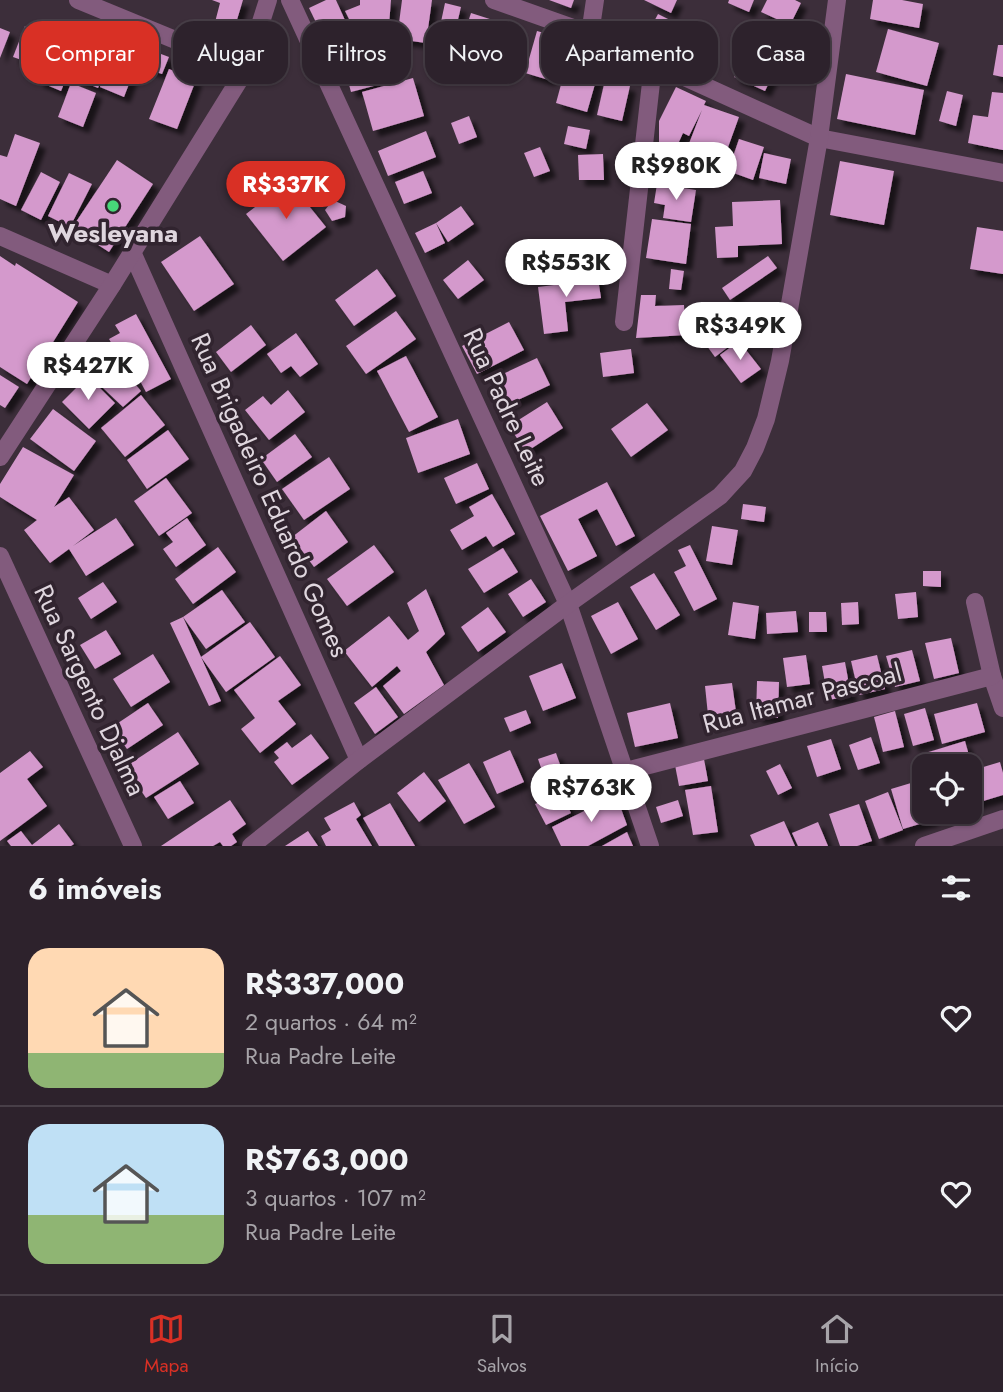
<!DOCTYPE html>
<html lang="pt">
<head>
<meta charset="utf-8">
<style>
  :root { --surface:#2d222c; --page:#392f38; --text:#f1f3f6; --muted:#a7a4a9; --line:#483f48; --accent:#d93025 }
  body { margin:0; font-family:Jost,sans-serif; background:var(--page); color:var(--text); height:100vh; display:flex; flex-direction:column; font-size:26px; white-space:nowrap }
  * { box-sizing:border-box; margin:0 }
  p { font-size:23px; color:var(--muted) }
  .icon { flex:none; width:38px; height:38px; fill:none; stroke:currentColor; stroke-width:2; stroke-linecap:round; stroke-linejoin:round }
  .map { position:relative; height:846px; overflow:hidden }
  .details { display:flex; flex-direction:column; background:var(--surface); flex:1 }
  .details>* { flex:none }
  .guide { position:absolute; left:21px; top:21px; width:962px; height:63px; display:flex; gap:14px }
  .controls { position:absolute; left:912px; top:754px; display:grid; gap:14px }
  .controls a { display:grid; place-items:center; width:70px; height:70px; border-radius:14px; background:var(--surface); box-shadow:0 2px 5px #0004,0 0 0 2px var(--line); font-size:35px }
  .price { position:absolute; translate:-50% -60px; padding:0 16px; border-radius:24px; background:#fff; color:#222; font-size:23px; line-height:46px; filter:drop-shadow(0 2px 4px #0008) }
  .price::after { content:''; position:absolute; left:50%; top:42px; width:21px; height:16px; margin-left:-10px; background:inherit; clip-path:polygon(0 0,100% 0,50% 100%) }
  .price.active { background:var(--accent); color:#fff }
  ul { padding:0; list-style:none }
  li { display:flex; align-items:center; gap:21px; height:175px; padding:0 28px }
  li+li { border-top:2px solid var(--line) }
  li span { display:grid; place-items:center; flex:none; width:196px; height:140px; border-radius:21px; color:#555 }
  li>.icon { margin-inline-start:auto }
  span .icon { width:84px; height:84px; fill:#fffc; stroke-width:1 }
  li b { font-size:30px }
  h2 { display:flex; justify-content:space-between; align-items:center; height:84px; padding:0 28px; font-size:30px }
  .pill { padding:0 24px; border-radius:21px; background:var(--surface); box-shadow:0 2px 5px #0004,0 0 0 2px var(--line); font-size:24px; line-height:63px }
  .pill.active { background:var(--accent); color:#fff }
  .menu { display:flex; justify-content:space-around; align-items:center; height:98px; border-top:2px solid var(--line); background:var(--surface); font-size:19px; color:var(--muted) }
  .menu a { display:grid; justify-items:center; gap:4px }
  .menu .active { color:var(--accent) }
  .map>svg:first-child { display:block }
  .building { fill:#d499cc; filter:url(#shadow) }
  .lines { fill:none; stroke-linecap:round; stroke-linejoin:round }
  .minor { stroke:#825b7d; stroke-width:18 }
  .tertiary { stroke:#825b7d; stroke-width:18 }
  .poi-dot { fill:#47d779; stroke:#31242f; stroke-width:2.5 }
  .labels { text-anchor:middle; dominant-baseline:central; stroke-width:7; stroke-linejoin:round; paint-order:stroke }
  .poi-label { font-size:26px; font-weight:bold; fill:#dfd6de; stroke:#31242f }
  .street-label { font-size:26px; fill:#dfd6de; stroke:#31242f }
</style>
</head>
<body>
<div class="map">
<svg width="1003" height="846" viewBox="0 0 1003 846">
  <defs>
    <filter id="shadow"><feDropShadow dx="6" dy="6" stdDeviation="2" flood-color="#0009"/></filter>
  </defs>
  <rect width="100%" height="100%" fill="#3c2e3a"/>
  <g class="building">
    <path d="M212,0H243L232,36L213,30L220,3Z"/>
    <path d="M326,0H336L352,36L328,47L309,8Z"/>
    <path d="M360,0H391L388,37L357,35L345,11L360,5Z"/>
    <path d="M402,0H432L426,43L397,39Z"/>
    <path d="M549,0H574L571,8Z"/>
    <path d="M644,0H677L671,13Z"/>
    <path d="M729,0H754L749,12L728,3Z"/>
    <path d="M767,0H795L801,3L790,25L761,12Z"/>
    <path d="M873,0H902L923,4L919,28L870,19Z"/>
    <path d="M445,3L461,7L453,40L438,36Z"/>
    <path d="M471,13L496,21L485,55L460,47Z"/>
    <path d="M658,14L684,27L673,48L647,35Z"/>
    <path d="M25,26L51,36L39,66L13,57Z"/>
    <path d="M60,26L84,36L61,91L37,81Z"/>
    <path d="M0,28L10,32L0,58Z"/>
    <path d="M888,29L939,43L927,86L876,72Z"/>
    <path d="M770,30L786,33L785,40L813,44L810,67L785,64L786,59L766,57Z"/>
    <path d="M537,31L562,38L549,80L525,73Z"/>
    <path d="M120,37L143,47L124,97L100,87Z"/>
    <path d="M89,40L114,49L98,88L74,78Z"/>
    <path d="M361,40L368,59L340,70L333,51Z"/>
    <path d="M998,45H1003V77L993,75Z"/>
    <path d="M145,48L169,57L162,74L139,66Z"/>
    <path d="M746,51L777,66L765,91L734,77Z"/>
    <path d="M569,55L601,63L587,112L556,103Z"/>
    <path d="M390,58L396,80L351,92L345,70Z"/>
    <path d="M169,69L196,80L177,129L149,119Z"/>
    <path d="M846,74L924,90L915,135L837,119Z"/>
    <path d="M413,78L424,116L373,131L362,92Z"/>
    <path d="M605,80L630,86L622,121L597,115Z"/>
    <path d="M71,83L96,93L83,127L58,117Z"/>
    <path d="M676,87L706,101L704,105L739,117L719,172L683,159L702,110L689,136L683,133L673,155L659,148V121Z"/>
    <path d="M947,91L963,95L956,126L939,121Z"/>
    <path d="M992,92L1003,93V150L968,143L973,115L988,117Z"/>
    <path d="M469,116L477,137L459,144L451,123Z"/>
    <path d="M568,126L590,130L586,149L564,144Z"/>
    <path d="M426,131L436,157L388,176L378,151Z"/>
    <path d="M15,134L40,143L16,206L0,199V155L7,157Z"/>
    <path d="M739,139L764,147L753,180L728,171Z"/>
    <path d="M540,147L550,171L534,177L524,153Z"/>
    <path d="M764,153L791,159L786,184L759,178Z"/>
    <path d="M603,154L604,180H579L578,155Z"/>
    <path d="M117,160L153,184L109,252L72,228Z"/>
    <path d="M840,161L894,171L884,225L830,215Z"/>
    <path d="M423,171L432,193L404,204L395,182Z"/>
    <path d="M41,172L60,182L41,220L21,210Z"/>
    <path d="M69,173L92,184L70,227L48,216Z"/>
    <path d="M289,181L326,227L283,261L246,214Z"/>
    <path d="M657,184L696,190L691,222L663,218L665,205L654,203Z"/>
    <path d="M333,200L346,206L345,217L332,221L325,210Z"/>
    <path d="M780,200L782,244L738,246V257L717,258L715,227L733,226L732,202Z"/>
    <path d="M461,206L474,224L448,242L436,223L445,243L425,253L415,233L436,223Z"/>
    <path d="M652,219L691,224L686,264L646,258Z"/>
    <path d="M977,227L1003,231V274L970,269Z"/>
    <path d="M200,236L234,284L194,311L161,262Z"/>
    <path d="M586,242L589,266L551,271L548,247Z"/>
    <path d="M0,256L15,266L16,263L78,302L27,384L0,367Z"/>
    <path d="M768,256L777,268L730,300L722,288Z"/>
    <path d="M468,260L484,280L458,299L443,280Z"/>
    <path d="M377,269L396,296L354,326L335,300Z"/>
    <path d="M671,269L684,271L681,290L669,289Z"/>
    <path d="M597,272L601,298L565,302L568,331L544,334L538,287L562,284L561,276Z"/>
    <path d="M641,295H656L655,306L684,305L686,335L636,338Z"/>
    <path d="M726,309L745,334L715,357L696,331Z"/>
    <path d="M396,311L416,339L366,374L346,346Z"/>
    <path d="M136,314L171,379L146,392L127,357L120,358L109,339L120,333L115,325Z"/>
    <path d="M509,322L524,350L477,374L462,346Z"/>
    <path d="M251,325L266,345L231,372L216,352Z"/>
    <path d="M296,333L318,364L300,377L291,366L281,373L267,354Z"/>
    <path d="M739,341L761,369L741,383L720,355Z"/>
    <path d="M100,342L141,391L123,407L83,369Z"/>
    <path d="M631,349L634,373L603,377L600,353Z"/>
    <path d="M406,356L438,417L409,432L377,371Z"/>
    <path d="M537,358L550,385L505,406L492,379Z"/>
    <path d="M0,375L19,387L5,408L0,405Z"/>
    <path d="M88,376L115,403L89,429L62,402Z"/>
    <path d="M288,390L305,412L269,440L245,410L263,396L271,405Z"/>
    <path d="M141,395L165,425L125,457L101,428Z"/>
    <path d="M547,402L563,428L526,452L509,426Z"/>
    <path d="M647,403L668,430L631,457L611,429Z"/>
    <path d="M53,409L96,441L74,471L30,439Z"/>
    <path d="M458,419L470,454L418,473L406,438Z"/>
    <path d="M168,430L189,459L147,489L127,460Z"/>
    <path d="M295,434L312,457L277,482L261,459Z"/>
    <path d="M23,447L74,475L54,507L69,497L94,530L73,546L116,518L134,545L86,576L69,549L50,563L24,530L37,520L0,497V484Z"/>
    <path d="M329,457L350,489L304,520L282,489Z"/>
    <path d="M477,463L489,489L456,504L444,478Z"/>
    <path d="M166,478L192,513L159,536L134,501Z"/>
    <path d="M607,482L635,536L616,546L597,509L578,519L597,556L568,571L540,516Z"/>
    <path d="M492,494L515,534L493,547L486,536L462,550L450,530L474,516L469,507Z"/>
    <path d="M743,504L766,507L764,522L741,519Z"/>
    <path d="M326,511L348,542L314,567L292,537Z"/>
    <path d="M187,518L206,545L176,567L163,549L173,542L166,533Z"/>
    <path d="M712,526L738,530L732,565L706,561Z"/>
    <path d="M374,545L394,572L347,606L327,579Z"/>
    <path d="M690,545L717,599L694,611L674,572L686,566L678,550Z"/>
    <path d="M218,547L236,572L193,604L175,579Z"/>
    <path d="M503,548L518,572L484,593L468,569Z"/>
    <path d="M923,571H941V587L923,586Z"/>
    <path d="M654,573L680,615L656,630L630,587Z"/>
    <path d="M531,579L546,602L523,617L508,594Z"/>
    <path d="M103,582L117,602L91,619L78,598Z"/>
    <path d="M426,589L445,634L426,652L444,685L404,714L383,686L401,671L397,666L372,687L344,651L389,616L408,640L419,631L407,603Z"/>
    <path d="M222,590L245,622L206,649L183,617L201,657L250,622L275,657L226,692L201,657L221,701L209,706L170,623L183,617Z"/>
    <path d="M916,592L918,617L898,619L895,594Z"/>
    <path d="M618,602L638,639L611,654L591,616Z"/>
    <path d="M733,602L759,606L755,639L728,635Z"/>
    <path d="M858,602L859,624L842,625L841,603Z"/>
    <path d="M488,607L506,632L478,652L461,627Z"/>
    <path d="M796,611L798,632L767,634L766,613Z"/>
    <path d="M809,612H826L827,632H809Z"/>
    <path d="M106,630L121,654L95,669L80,645Z"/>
    <path d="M951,638L959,673L934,679L925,643Z"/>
    <path d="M912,650L920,681L895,687L886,656Z"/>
    <path d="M153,654L170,682L131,707L113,679Z"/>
    <path d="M806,655L810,684L787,687L783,658Z"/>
    <path d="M877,655L885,689L859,695L851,661Z"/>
    <path d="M280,656L301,685L278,701L296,724L260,753L241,729L255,718L234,690Z"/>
    <path d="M845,662L851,696L828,700L822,666Z"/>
    <path d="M562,663L576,698L543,711L529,676Z"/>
    <path d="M757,681L779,682L778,718L756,717Z"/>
    <path d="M732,683L736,712L708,715L705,686Z"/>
    <path d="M376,687L398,717L375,734L354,703Z"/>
    <path d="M148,703L163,725L127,749L112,727Z"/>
    <path d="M670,703L678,738L635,747L627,713Z"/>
    <path d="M977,703L985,732L942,744L934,714Z"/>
    <path d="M925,708L934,740L913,746L904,714Z"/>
    <path d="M526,710L531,723L510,732L504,718Z"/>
    <path d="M895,711L904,747L883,752L874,717Z"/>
    <path d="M178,732L199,764L146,798L125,767Z"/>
    <path d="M311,734L329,758L292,785L274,762L279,758L274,752L287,742L292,748Z"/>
    <path d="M871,737L880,763L858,770L849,745Z"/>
    <path d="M831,739L841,769L817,777L807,746Z"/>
    <path d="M965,741L972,766H925L922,754Z"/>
    <path d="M510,750L524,782L497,794L483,762Z"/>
    <path d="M30,751L43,767L27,779L47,806L0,841V773Z"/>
    <path d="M556,753L564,776L546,782L538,759Z"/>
    <path d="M704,759L708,781L679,786L675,765Z"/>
    <path d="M1000,762L1003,773V795L970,805V771Z"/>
    <path d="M469,763L495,807L464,824L438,780Z"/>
    <path d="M780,764L792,788L778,795L766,771Z"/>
    <path d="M603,771L610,786L588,794L582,780Z"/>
    <path d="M424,772L446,801L419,822L397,793Z"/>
    <path d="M921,780L924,791V812H930L933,820L903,829L891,789Z"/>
    <path d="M180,781L194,803L168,819L154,797Z"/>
    <path d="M711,786L718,832L693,835L685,790Z"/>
    <path d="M561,792L571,813L546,825L535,804Z"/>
    <path d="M888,792L903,830L879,839L865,801Z"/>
    <path d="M616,795L627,825L588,846H561L552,827Z"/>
    <path d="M230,800L246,824L232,834L237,842L231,846H223L220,842L213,846H161Z"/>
    <path d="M678,800L683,816L661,823L656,807Z"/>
    <path d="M354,802L361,815L356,819L372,846H326L321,836L331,830L324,818Z"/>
    <path d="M390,803L415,846H379L363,818Z"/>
    <path d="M859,804L872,841L857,846H840L829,814Z"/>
    <path d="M784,821L795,846H755L750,835Z"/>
    <path d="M818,822L828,846H798L792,833Z"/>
    <path d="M59,824L74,844L71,846H11L7,841L21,831L32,845Z"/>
    <path d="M308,831L318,846H285Z"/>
    <path d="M627,832L633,846H602Z"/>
  </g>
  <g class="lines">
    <g class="minor">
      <path d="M78,0L246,69"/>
      <path d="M290,0L568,604L650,846"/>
      <path d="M494,0L590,34L819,138L1003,173"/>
      <path d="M590,34L595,0"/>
      <path d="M0,236L112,285"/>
      <path d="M132,252L359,760"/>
      <path d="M624,322L653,65"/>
      <path d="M0,556L133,846"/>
      <path d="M975,602L992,676L1003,708"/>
      <path d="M626,771L992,676"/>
      <path d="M251,846L359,760L568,604L720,496L743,471L755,448L766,419L780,361L819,138L837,0"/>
      <path d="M924,846L1003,819"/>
    </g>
    <path class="tertiary" d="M0,457L112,285L246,69L268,0"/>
  </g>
  <circle class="poi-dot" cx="113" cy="206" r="7"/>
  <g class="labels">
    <g class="poi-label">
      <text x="113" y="233">Wesleyana</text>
    </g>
    <g class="street-label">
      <text transform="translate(507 407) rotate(65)">Rua Padre Leite</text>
      <text transform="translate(270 495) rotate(66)">Rua Brigadeiro Eduardo Gomes</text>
      <text transform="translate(90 690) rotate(65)">Rua Sargento Djalma</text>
      <text transform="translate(802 698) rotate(-15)">Rua Itamar Pascoal</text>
    </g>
  </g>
</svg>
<div class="controls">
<a><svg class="icon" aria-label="locate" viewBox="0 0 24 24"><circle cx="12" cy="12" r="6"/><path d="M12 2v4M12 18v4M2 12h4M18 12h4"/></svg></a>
</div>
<b class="price" style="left:676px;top:202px">R$980K</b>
<b class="price active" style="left:286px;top:221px">R$337K</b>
<b class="price" style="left:566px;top:299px">R$553K</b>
<b class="price" style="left:740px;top:362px">R$349K</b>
<b class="price" style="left:88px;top:402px">R$427K</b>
<b class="price" style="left:591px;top:824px">R$763K</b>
<div class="guide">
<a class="pill active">Comprar</a>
<a class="pill">Alugar</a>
<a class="pill">Filtros</a>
<a class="pill">Novo</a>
<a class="pill">Apartamento</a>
<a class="pill">Casa</a>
</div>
</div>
<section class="details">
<h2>6 imóveis<svg class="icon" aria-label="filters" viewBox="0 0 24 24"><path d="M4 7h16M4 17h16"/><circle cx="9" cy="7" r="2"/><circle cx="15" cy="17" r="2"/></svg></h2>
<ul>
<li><span style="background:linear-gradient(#ffd9b3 75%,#8fb573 0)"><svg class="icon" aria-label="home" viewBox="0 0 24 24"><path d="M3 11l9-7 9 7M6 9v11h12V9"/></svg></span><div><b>R$337,000</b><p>2 quartos · 64 m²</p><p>Rua Padre Leite</p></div><svg class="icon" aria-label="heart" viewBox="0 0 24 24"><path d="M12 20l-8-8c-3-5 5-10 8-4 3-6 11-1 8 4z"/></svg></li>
<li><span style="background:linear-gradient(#bfe0f5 65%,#8fb573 0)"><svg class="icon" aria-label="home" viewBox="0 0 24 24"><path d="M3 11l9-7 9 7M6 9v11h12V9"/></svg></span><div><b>R$763,000</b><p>3 quartos · 107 m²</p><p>Rua Padre Leite</p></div><svg class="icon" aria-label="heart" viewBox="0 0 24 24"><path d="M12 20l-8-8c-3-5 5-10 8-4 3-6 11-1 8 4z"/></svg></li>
</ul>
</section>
<nav class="menu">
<a class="active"><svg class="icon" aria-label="map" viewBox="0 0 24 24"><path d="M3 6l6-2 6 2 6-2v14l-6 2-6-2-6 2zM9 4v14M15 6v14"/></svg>Mapa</a>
<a><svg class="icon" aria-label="saved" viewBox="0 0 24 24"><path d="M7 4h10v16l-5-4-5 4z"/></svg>Salvos</a>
<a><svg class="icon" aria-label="home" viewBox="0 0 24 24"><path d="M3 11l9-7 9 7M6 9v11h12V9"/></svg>Início</a>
</nav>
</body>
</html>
